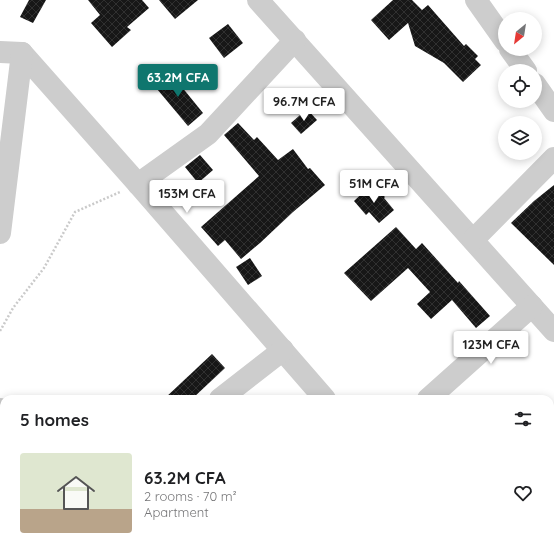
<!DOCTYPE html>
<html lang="en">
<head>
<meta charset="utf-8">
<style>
  :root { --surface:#fff; --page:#f2f2f2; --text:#202124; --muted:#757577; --accent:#0f766e }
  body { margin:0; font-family:Quicksand,sans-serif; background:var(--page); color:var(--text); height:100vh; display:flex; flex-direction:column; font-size:15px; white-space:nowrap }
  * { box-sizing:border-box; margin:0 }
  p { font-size:13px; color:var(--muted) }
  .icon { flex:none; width:22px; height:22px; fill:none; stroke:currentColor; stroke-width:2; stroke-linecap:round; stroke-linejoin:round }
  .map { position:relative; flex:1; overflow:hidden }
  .panel { position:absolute; left:0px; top:395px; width:554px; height:156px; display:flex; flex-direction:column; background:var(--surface); border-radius:12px 12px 0 0; box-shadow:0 2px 10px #0003 }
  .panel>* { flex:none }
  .needle { width:26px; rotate:210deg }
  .controls { position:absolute; left:498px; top:12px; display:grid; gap:8px }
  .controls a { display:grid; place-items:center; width:44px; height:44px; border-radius:50%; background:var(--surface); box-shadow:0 2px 10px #0003; font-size:20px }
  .price { position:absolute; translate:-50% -34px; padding:0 9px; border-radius:4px; background:#fff; color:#222; font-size:13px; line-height:26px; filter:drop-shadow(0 1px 2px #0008) }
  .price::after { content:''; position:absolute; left:50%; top:24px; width:12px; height:9px; margin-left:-6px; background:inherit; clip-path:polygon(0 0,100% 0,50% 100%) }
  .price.active { background:var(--accent); color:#fff }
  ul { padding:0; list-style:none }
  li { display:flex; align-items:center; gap:12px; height:100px; padding:0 20px }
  li span { display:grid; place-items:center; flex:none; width:112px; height:80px; border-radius:4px; color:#555 }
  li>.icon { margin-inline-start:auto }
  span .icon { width:48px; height:48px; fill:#fffc; stroke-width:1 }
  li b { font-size:17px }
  h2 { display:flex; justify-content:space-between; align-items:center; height:48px; padding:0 20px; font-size:17px }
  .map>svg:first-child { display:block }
  .building { fill:url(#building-cross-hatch) }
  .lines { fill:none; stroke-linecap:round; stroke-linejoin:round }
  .path { stroke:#cacaca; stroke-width:2.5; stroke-dasharray:2 2; stroke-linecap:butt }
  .minor { stroke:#cdcdcd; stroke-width:22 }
</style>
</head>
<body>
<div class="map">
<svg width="554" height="551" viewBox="0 0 554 551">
  <defs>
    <pattern id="building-cross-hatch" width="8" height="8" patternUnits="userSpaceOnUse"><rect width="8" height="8" fill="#171717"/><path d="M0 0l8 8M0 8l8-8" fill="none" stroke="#303030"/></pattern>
  </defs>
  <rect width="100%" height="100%" fill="#fff"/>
  <g class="building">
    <path d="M29,0H46L33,23L20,17Z"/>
    <path d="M88,0H142L149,8L127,27L131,30L112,47L91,23L100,15Z"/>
    <path d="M159,0H198L175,19Z"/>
    <path d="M393,0H412L422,10L428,5L464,46L466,44L478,56L475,59L481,65L463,82L444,63L415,46L408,23L389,40L371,20Z"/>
    <path d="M228,24L243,43L224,58L209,38Z"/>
    <path d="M168,70L203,113L188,126L152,83Z"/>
    <path d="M307,109L317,120L301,134L291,123Z"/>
    <path d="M238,123L254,140L257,137L278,160L293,149L308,169L310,168L325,185L293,212L260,243L241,259L225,240L218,246L201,227L259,176L224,135Z"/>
    <path d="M200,155L213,170L198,183L185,167Z"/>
    <path d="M372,184L385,197L384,198L394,210L379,223L369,212L366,215L354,201Z"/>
    <path d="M554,185V265L511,223L534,201Z"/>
    <path d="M396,227L416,249L422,243L458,283L459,281L490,316L476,328L452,300L431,319L417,304L430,292L408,268L371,301L344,273Z"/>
    <path d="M250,258L262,276L248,285L236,267Z"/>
    <path d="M212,354L225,368L192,399H164Z"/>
  </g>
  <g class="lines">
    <path class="path" d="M0,331L13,308L44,268L75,212L120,192"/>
    <g class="minor">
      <path d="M258,0L554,331"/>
      <path d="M476,0L505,41"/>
      <path d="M510,49L526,71"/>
      <path d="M0,52L22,53L138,184L325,399"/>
      <path d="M535,84L554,111"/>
      <path d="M138,184L208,134L295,40"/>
      <path d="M0,233L22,53"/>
      <path d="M473,240L554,158"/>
      <path d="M220,399L283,350"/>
      <path d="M428,399L532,306"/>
      <path d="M0,409L4,410"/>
      <path d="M264,551L268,547"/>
      <path d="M553,551L554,550"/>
    </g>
  </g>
</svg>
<div class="controls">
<a><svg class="needle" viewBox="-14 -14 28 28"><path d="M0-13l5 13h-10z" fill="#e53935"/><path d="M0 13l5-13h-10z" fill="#757577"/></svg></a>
<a><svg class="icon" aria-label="locate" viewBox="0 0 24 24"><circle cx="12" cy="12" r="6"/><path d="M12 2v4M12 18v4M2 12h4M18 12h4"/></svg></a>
<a><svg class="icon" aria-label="layers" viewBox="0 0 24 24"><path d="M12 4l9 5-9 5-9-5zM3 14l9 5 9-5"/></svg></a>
</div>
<b class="price active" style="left:178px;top:98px">63.2M CFA</b>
<b class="price" style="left:304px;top:122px">96.7M CFA</b>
<b class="price" style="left:374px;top:204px">51M CFA</b>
<b class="price" style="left:187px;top:214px">153M CFA</b>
<b class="price" style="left:491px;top:365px">123M CFA</b>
<section class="panel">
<h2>5 homes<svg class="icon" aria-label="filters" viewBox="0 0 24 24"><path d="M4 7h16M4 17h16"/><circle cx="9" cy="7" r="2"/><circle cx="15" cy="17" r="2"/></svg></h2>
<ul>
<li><span style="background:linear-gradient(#dfe7d0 70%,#b9a48a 0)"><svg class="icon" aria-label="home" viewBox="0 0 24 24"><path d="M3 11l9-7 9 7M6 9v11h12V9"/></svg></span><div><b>63.2M CFA</b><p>2 rooms · 70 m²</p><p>Apartment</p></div><svg class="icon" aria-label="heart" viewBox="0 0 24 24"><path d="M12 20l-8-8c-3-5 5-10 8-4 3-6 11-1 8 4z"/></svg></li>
</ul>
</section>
</div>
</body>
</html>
